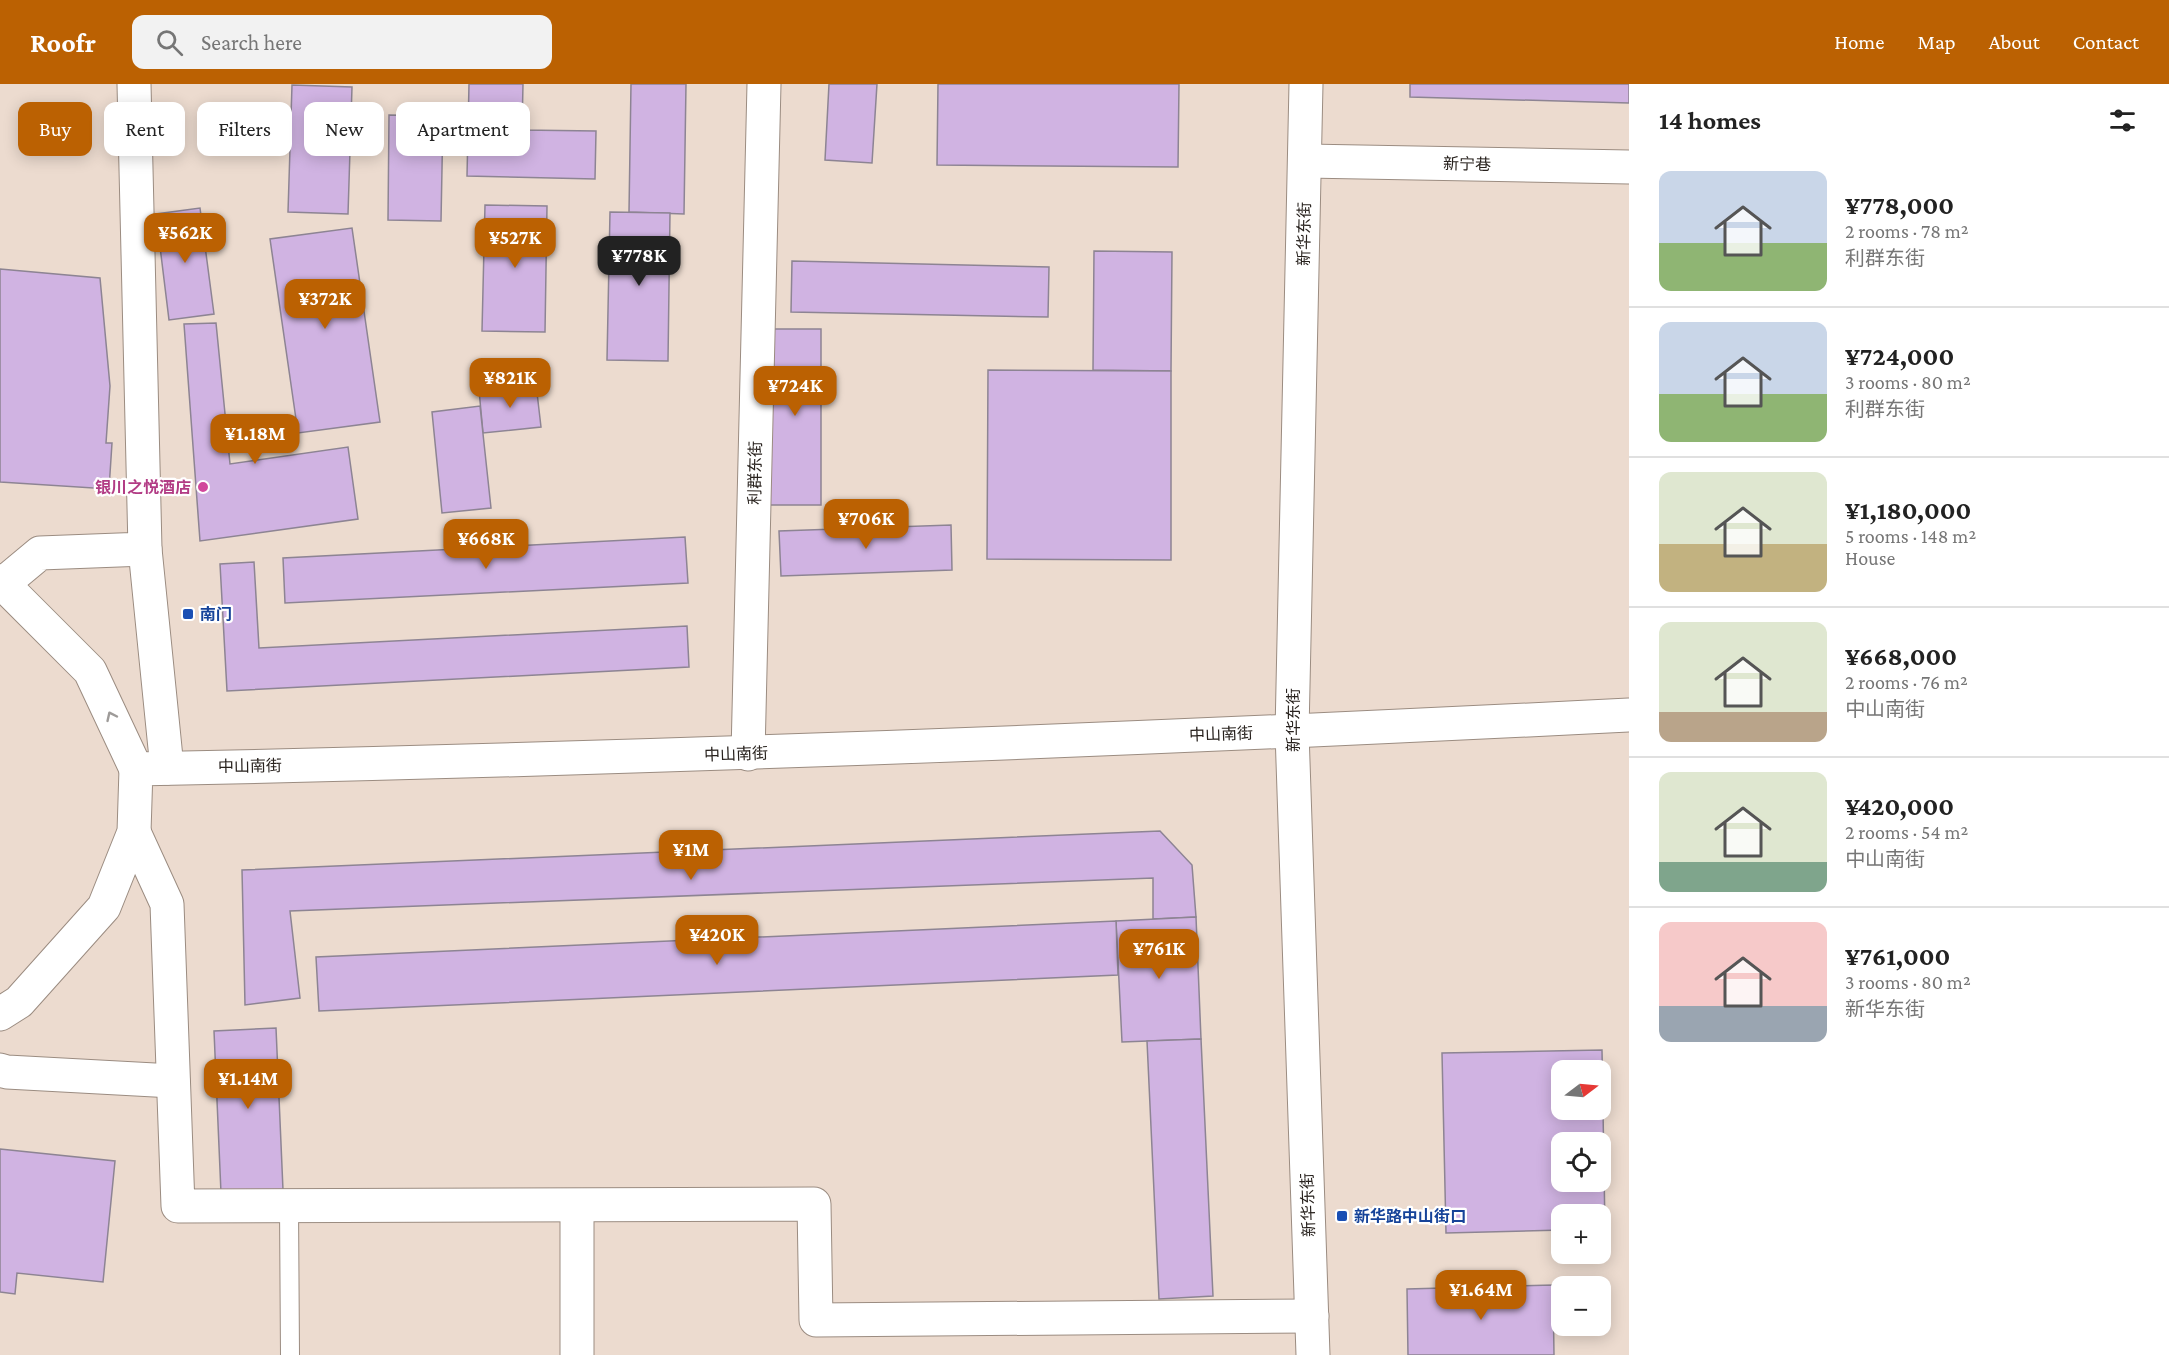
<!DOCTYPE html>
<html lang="en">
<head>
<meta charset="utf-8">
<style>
  :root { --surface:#fff; --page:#f2f2f2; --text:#222; --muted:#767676; --line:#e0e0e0; --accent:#bb6102 }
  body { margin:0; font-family:"Crimson Pro","Noto Sans SC",serif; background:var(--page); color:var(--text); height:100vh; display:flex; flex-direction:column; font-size:22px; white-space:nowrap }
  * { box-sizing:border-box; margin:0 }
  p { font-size:20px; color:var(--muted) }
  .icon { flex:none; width:33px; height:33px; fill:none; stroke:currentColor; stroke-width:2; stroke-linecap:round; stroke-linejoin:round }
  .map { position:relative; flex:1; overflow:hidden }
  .side { display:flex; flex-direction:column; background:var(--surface); width:540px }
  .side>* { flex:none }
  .top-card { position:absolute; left:18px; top:18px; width:570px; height:54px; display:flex; gap:12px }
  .needle { width:39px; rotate:74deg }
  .fabs { position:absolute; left:1551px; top:976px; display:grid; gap:12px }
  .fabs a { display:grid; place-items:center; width:60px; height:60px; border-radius:12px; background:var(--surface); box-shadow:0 3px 15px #0003; font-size:30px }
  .price { position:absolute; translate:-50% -51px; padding:0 14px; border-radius:12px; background:var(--accent); color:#fff; font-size:20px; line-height:39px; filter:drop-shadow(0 2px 3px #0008) }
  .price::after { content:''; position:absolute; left:50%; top:36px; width:18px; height:14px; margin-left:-9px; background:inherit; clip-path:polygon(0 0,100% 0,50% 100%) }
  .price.on { background:#222; color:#fff }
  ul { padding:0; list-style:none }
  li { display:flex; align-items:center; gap:18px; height:150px; padding:0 30px }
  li+li { border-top:2px solid var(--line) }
  li span { display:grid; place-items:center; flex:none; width:168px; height:120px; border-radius:12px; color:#555 }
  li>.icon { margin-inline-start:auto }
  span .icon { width:72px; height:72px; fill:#fffc; stroke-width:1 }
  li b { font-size:26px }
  h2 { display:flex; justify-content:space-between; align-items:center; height:72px; padding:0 30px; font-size:26px }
  .chip { padding:0 21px; border-radius:12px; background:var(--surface); box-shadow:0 3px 15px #0003; font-size:21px; line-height:54px }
  .chip.on { background:var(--accent); color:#fff }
  header { display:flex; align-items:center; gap:36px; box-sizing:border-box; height:84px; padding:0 30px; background:var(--accent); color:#fff }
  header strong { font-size:28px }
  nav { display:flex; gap:33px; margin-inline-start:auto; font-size:21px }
  .search { width:420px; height:54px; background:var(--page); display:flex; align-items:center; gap:15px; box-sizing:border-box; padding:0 21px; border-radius:12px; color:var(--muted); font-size:22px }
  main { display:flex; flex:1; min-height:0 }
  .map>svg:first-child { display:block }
  .building { fill:#d0b3e2; stroke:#8d8493; stroke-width:1.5; fill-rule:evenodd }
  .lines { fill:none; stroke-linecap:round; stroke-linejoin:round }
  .lane-casing { stroke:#9b8c81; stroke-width:20 }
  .street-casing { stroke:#9b8c81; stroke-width:35 }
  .secondary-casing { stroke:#9b8c81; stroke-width:35 }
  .lane { stroke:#fff; stroke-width:18 }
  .street { stroke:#fff; stroke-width:33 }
  .secondary { stroke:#fff; stroke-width:33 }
  .oneway { stroke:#9e9b99 }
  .hotel-dot { fill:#d1479c; stroke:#fff; stroke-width:2 }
  .transit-dot { fill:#1a4fb4; stroke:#fff; stroke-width:2 }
  .labels { text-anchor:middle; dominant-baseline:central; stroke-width:4.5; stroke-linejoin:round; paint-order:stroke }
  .street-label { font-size:16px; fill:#27211d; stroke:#fff }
  .hotel-label { font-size:16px; font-weight:bold; fill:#b23c85; stroke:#fff; text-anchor:end }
  .transit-label { font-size:16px; font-weight:bold; fill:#164399; stroke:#fff; text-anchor:start }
</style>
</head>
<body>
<header>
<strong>Roofr</strong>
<div class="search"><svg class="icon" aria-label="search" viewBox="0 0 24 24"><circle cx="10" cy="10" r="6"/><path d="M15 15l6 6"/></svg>Search here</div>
<nav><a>Home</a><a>Map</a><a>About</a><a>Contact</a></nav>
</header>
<main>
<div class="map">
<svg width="1629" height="1271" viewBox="0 0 1629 1271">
  <rect width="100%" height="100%" fill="#ecdbcf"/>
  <g class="building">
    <path d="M469,0H523L522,46L596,47L595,95L467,92Z"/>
    <path d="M631,0H686L684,130L629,128Z"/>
    <path d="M829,0H877L872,79L825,76Z"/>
    <path d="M938,0H1179L1178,83L937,81Z"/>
    <path d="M1410,0H1629V19L1410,13Z"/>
    <path d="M292,1L352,3L348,130L288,128Z"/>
    <path d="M389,31L443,32L441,137L388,136Z"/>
    <path d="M485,121L547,122L545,248L482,247Z"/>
    <path d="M200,124L214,230L169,236L156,130Z"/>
    <path d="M610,128L670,129L668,277L607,276Z"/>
    <path d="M352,144L380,338L298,349L270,155Z"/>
    <path d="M1094,167L1172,168L1171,287L1093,286Z"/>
    <path d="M792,177L1049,183L1048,233L791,228Z"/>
    <path d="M0,185L100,194L110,302L106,359H112L109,405L0,398Z"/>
    <path d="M216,239L230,380L348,363L358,435L200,457L184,240Z"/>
    <path d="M769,245H821V421H768Z"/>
    <path d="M988,286L1171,287V476L987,475Z"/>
    <path d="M536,300L541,343L483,349L479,306Z"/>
    <path d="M480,322L491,424L442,429L432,328Z"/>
    <path d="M951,441L952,486L781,492L779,447Z"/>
    <path d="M685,453L688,499L285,519L283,474Z"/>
    <path d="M254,478L259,564L687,542L689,583L227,607L220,480Z"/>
    <path d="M1160,747L1192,781L1196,833L1153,835V794L290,827L300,914L245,921L242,786Z"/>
    <path d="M1196,833L1201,955L1122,958L1116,837Z"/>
    <path d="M1116,837L1118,891L319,927L316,873Z"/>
    <path d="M276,944L283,1106L221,1109L214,947Z"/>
    <path d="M1201,955L1213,1212L1159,1215L1147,957Z"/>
    <path d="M1602,966L1605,1146H1600V1131H1562V1146L1446,1149L1442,969ZM1562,987H1600V1026H1562ZM1562,1059H1600V1098H1562Z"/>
    <path d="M0,1065L115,1077L103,1198L17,1189L15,1210L0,1208Z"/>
    <path d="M1553,1201L1554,1271H1408L1407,1205Z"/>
  </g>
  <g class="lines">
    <g class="lane-casing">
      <path id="lane" d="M289,1122L290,1271"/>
    </g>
    <g class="street-casing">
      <g id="street">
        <path d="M1306,77L1629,83"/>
        <path d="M145,465L167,684"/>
        <path d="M4,499L40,469L145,465L134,0"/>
        <path d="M748,670L764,0"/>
        <path d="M134,748L167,820L178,1122L814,1120L816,1236L1312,1232"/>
        <path d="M0,986L7,988L173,997"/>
        <path d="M577,1122V1271"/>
      </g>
    </g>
    <g class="secondary-casing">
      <g id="secondary">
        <path d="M1306,0L1292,648L1313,1271"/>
        <path d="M0,497L90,587L136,685"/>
        <path d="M0,930L19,918L104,823L134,748L136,685C634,675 1131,656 1629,631"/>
      </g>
    </g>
    <use href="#lane" class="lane"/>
    <use href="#street" class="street"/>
    <use href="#secondary" class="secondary"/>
  </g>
  <defs><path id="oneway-chevron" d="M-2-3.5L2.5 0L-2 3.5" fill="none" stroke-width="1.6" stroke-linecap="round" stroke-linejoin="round" transform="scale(1.5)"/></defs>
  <use class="oneway" href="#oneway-chevron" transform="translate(111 632) rotate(-115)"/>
  <circle class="hotel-dot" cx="203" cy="403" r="6"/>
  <g class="transit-dot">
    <rect x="182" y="524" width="12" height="12" rx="3"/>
    <rect x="1336" y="1126" width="12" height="12" rx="3"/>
  </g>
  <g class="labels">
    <g class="street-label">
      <text transform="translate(1467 80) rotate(1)">新宁巷</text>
      <text transform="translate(1304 150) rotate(-89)">新华东街</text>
      <text transform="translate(755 389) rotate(-89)">利群东街</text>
      <text transform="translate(1293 636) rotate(-90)">新华东街</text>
      <text transform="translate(1221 650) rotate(-2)">中山南街</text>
      <text transform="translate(736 670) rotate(-2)">中山南街</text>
      <text transform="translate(250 682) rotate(-1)">中山南街</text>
      <text transform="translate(1308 1121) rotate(-92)">新华东街</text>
    </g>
    <g class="hotel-label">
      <text x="191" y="403">银川之悦酒店</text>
    </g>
    <g class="transit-label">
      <text x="200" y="530">南门</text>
      <text x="1354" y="1132">新华路中山街口</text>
    </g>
  </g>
</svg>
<div class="fabs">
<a><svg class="needle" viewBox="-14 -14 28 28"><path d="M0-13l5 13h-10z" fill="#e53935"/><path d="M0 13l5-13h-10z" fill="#767676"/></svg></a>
<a><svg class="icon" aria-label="locate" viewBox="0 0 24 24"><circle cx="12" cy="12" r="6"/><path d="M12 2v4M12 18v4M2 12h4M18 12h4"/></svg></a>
<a>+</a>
<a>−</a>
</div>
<b class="price" style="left:185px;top:180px">¥562K</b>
<b class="price" style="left:515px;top:185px">¥527K</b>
<b class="price on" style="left:639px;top:203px">¥778K</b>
<b class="price" style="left:325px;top:246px">¥372K</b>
<b class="price" style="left:510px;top:325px">¥821K</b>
<b class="price" style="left:795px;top:333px">¥724K</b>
<b class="price" style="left:255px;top:381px">¥1.18M</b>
<b class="price" style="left:866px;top:466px">¥706K</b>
<b class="price" style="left:486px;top:486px">¥668K</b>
<b class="price" style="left:691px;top:797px">¥1M</b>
<b class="price" style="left:717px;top:882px">¥420K</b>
<b class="price" style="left:1159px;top:896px">¥761K</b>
<b class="price" style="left:248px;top:1026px">¥1.14M</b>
<b class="price" style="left:1481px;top:1237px">¥1.64M</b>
<div class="top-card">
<a class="chip on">Buy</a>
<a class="chip">Rent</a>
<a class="chip">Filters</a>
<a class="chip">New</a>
<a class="chip">Apartment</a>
</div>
</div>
<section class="side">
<h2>14 homes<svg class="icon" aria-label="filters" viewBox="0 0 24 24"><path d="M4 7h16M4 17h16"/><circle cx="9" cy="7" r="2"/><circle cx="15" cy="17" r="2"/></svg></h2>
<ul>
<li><span style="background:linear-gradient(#c9d6e8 60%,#8fb573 0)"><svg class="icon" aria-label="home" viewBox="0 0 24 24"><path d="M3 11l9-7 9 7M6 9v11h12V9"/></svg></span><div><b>¥778,000</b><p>2 rooms · 78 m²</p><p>利群东街</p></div></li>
<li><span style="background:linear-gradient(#c9d6e8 60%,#8fb573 0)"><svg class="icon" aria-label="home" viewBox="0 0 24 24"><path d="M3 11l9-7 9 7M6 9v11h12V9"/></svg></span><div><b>¥724,000</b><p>3 rooms · 80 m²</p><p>利群东街</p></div></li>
<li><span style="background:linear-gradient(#dfe7d0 60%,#c2b280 0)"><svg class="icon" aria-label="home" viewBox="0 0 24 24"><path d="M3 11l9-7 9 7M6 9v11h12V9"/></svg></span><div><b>¥1,180,000</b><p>5 rooms · 148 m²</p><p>House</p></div></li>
<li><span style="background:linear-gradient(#dfe7d0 75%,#b9a48a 0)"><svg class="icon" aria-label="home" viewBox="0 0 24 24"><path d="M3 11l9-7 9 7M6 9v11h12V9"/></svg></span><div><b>¥668,000</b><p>2 rooms · 76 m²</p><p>中山南街</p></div></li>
<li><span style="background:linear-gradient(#dfe7d0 75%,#7fa58c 0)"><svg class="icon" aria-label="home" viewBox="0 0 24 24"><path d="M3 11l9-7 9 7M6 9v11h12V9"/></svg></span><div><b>¥420,000</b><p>2 rooms · 54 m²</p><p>中山南街</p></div></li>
<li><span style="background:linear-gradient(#f6c9c9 70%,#9aa5b1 0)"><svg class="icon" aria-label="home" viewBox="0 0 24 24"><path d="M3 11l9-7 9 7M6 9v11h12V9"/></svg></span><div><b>¥761,000</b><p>3 rooms · 80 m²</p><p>新华东街</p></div></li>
</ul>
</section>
</main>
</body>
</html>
